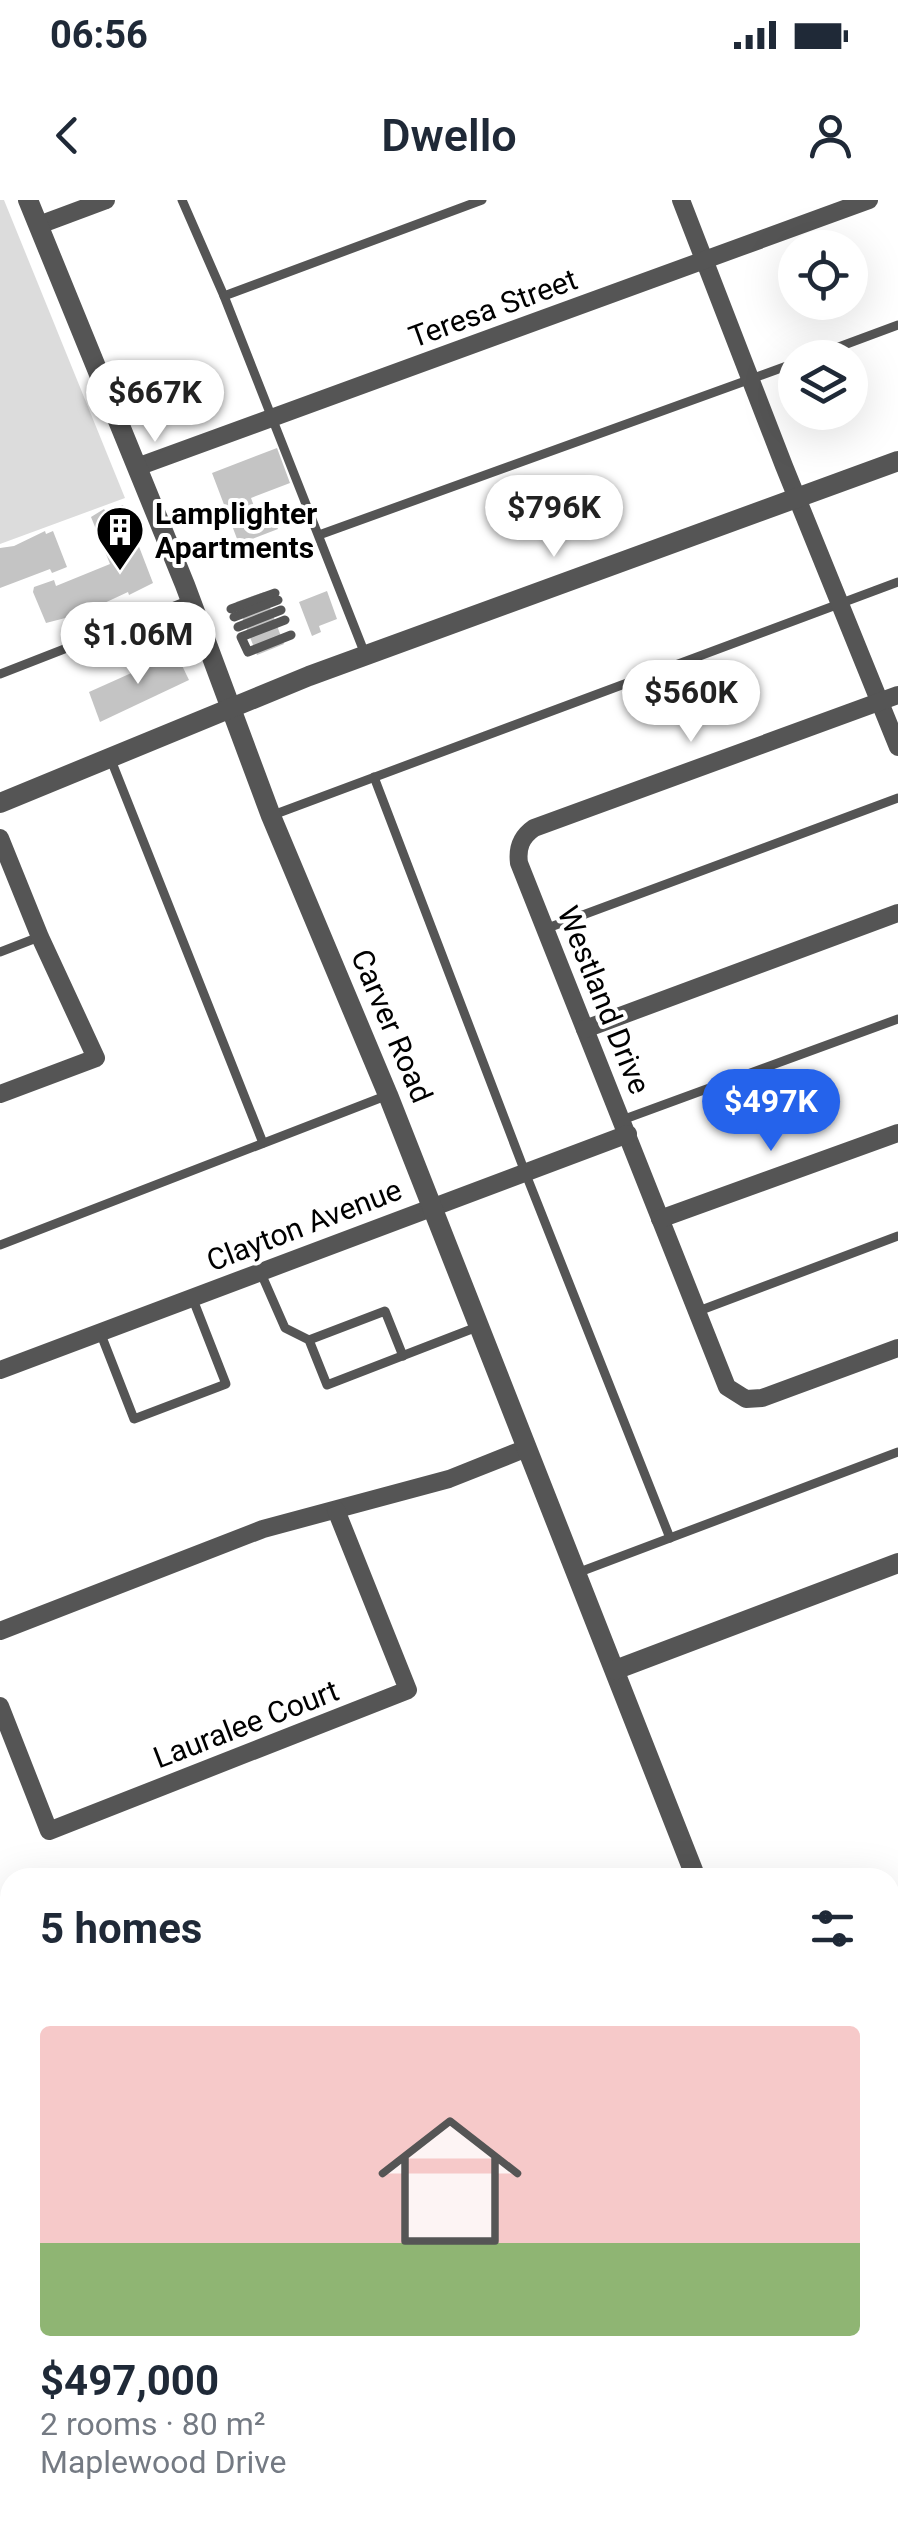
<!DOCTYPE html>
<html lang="en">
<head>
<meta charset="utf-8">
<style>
  :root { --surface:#fff; --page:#f6f6f7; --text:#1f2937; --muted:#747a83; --line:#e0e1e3; --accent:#2563eb }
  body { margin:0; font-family:Roboto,sans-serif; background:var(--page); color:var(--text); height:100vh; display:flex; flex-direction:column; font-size:38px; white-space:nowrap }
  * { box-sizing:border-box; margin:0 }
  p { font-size:32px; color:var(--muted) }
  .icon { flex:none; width:55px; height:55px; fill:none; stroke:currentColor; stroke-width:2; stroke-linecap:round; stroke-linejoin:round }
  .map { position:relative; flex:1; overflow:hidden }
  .sheet { position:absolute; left:0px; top:1668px; width:900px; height:672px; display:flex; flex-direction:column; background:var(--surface); border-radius:30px 30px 0 0; box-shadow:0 10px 40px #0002 }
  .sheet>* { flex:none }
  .buttons { position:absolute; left:778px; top:30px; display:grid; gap:20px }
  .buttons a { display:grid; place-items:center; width:90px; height:90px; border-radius:50%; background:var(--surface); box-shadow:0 10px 40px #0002; font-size:50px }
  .price { position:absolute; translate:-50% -85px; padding:0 22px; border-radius:35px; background:#fff; color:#222; font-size:32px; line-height:65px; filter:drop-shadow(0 2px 5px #0008) }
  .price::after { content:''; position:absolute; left:50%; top:60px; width:30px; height:22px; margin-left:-15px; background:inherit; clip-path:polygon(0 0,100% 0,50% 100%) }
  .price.selected { background:var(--accent); color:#fff }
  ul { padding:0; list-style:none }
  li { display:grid; align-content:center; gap:20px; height:530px; padding:0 40px }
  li+li { border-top:2px solid var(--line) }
  li span { display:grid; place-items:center; height:310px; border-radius:10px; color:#555 }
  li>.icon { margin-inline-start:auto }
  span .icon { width:180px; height:180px; fill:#fffc; stroke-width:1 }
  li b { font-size:42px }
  h2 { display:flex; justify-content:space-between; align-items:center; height:120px; padding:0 40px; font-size:42px }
  .status { display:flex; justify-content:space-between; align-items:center; height:70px; padding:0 50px; background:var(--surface); direction:ltr }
  .status svg { height:28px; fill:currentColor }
  header { display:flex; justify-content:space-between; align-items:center; height:130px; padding:0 40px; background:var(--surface); font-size:45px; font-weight:600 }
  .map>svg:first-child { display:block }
  .green { fill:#dcdcdc }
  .building { fill:#c4c4c4 }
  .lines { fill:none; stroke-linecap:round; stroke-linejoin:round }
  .path { stroke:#777; stroke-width:2.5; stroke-dasharray:2.5 5; stroke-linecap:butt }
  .service { stroke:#555; stroke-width:9 }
  .minor { stroke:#555; stroke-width:18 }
  .tertiary { stroke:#555; stroke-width:20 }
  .rail-casing { stroke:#000; stroke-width:9 }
  .rail { stroke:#fff; stroke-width:5; stroke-dasharray:15; stroke-linecap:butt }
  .labels { text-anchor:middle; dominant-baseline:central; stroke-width:8; stroke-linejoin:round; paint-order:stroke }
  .street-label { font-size:30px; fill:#000; stroke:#fff }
  .poi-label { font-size:30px; font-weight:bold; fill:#000; stroke:#fff; text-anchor:start }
</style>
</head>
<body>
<div class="status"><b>06:56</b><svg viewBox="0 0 49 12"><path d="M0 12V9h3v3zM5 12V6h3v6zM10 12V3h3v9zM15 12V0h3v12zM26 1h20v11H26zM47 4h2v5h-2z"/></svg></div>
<header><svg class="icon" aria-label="back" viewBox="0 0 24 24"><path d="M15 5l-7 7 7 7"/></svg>Dwello<svg class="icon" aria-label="person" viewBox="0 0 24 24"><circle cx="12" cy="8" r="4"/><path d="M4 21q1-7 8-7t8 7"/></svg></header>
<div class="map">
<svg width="898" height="2339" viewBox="0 0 898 2339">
  <rect width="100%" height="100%" fill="#fff"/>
  <path class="green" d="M0,0H4L125,298L0,344Z"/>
  <g class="building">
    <path d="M277,248L290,283L251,298L258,317L271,312L278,329L239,344L212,273Z"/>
    <path d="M123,305L153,383L129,395L128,392L85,412L84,409L72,413L73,416L46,423L33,392L34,387L54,380L56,386L110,364L91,317L104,309L106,312Z"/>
    <path d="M45,331L46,334L53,331L67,367L52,373L50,369L0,388V348L14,346Z"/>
    <path d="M327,391L337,419L319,426L321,432L312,436L299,402Z"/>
    <path d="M264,392L284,444L257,455L236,402Z"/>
    <path d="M176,453L189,480L100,522L89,492Z"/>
  </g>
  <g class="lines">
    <g class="path">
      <path d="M260,356L277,351"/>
      <path d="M547,2330L560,2336"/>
    </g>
    <g class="service">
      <path d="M182,0L224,96L365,454"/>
      <path d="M224,96L482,0"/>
      <path d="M809,158L898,125"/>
      <path d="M319,335L795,163"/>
      <path d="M231,409L275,393"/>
      <path d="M234,417L278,400"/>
      <path d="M285,420L241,437L248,452L291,435"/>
      <path d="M238,427L281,410"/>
      <path d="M0,474L190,400"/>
      <path d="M111,560L263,943"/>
      <path d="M374,577L525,972L670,1338"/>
      <path d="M273,615L898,382"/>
      <path d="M545,729L898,598"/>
      <path d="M0,752L39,737"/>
      <path d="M622,920L898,819"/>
      <path d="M0,1045L388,895"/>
      <path d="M260,1071L285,1128L309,1140L327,1185L477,1127"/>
      <path d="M696,1112L898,1036"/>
      <path d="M100,1132L134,1219L226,1184L192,1097"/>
      <path d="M309,1140L385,1111L403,1156"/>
      <path d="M577,1373L898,1252"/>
      <path d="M0,1795L10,1791"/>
      <path d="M120,2330L121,2339"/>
      <path d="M156,2339L157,2330"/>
      <path d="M212,2339L217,2330"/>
      <path d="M316,2339L318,2335"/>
    </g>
    <g class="minor">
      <path d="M681,0L784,266L898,547"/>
      <path d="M39,25L106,0"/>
      <path d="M137,267L869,0"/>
      <path d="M898,495L534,628C521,637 517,648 519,663L727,1187L746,1199L762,1198L898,1148"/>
      <path d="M0,638L40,737L96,858L0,894"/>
      <path d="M585,829L898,713"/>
      <path d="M660,1019L898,933"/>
      <path d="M0,1170L628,934"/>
      <path d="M0,1431L263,1329L449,1279L527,1248"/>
      <path d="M0,1506L49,1631L408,1490L336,1310"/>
    </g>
    <g class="tertiary">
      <path d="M28,0L185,385L271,616L388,895L696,1678"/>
      <path d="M0,603L309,476L898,261"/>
      <path d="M615,1470L898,1363"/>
      <path d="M0,2012L10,2016"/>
      <path d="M0,2059L10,2064"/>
      <path d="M890,2176L898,2197"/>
      <path d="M577,2330L596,2339"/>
      <path d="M663,2330L683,2339"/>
      <path d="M613,2339L618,2330"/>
    </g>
    <g class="rail-casing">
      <g id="rail">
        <path d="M0,2130L10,2135"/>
        <path d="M425,2330L444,2339"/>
      </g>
    </g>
    <use href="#rail" class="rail"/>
  </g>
  <defs>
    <g id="building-pin" transform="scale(2.5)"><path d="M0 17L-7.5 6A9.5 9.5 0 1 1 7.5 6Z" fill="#000" stroke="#fff"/><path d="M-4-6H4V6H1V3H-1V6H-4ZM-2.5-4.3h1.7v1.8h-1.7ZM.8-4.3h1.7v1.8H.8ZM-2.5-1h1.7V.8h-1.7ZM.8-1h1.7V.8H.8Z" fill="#fff"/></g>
  </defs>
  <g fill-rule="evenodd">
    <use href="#building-pin" x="120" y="330"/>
  </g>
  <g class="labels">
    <g class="street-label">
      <text transform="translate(493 108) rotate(-20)">Teresa Street</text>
      <text transform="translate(604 800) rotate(68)">Westland Drive</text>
      <text transform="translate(392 826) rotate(67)">Carver Road</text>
      <text transform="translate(304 1025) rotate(-21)">Clayton Avenue</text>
      <text transform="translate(246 1524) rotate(-21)">Lauralee Court</text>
    </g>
    <g class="poi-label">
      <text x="155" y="313">Lamplighter<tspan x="155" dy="34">Apartments</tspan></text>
    </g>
  </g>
</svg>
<div class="buttons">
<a><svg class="icon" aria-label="locate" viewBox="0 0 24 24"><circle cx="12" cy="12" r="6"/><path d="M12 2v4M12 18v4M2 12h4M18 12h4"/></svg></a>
<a><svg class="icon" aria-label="layers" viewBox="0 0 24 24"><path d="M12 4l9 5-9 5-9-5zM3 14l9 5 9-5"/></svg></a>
</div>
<b class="price" style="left:155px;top:245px">$667K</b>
<b class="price" style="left:554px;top:360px">$796K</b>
<b class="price" style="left:138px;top:487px">$1.06M</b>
<b class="price" style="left:691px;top:545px">$560K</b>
<b class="price selected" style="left:771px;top:954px">$497K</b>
<section class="sheet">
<h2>5 homes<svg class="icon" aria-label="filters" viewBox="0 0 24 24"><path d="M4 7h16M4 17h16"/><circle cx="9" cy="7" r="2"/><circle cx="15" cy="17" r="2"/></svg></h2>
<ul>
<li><span style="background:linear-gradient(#f6c9c9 70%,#8fb573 0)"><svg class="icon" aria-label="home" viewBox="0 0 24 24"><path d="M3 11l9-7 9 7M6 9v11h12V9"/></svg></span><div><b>$497,000</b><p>2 rooms · 80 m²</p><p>Maplewood Drive</p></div></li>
</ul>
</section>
</div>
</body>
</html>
